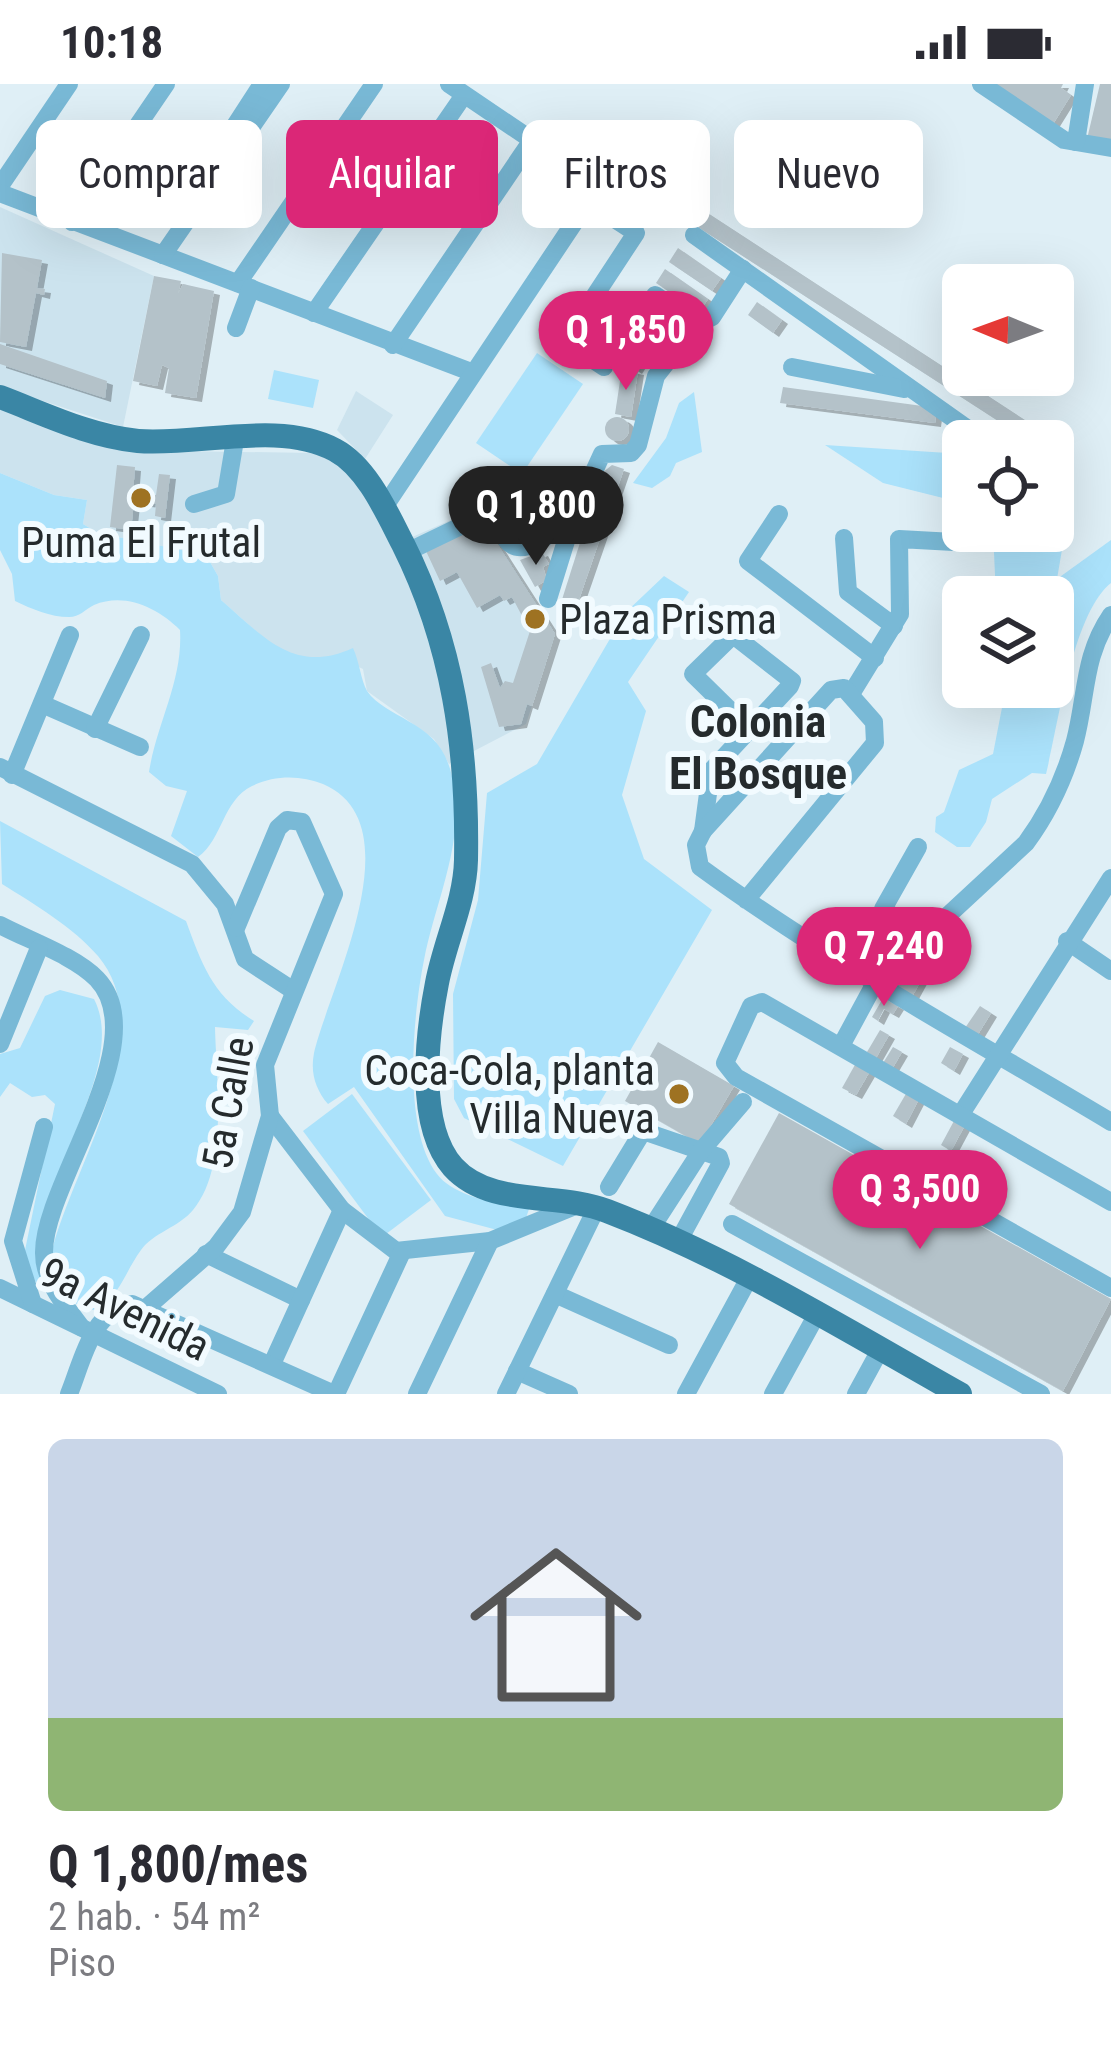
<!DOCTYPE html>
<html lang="es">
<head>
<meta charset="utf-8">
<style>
  :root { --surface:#fff; --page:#f2f2f3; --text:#2b2b33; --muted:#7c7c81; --line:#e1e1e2; --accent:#db2777 }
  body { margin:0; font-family:"Roboto Condensed",sans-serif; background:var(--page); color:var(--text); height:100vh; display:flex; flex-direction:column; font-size:45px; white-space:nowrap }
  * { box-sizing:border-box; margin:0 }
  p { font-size:39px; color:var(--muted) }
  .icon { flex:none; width:66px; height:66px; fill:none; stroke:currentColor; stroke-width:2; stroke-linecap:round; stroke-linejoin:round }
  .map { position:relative; height:1310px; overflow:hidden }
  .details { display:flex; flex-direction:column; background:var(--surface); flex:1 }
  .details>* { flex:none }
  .top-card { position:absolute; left:36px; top:36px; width:1041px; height:108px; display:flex; gap:24px }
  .needle { width:78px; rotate:271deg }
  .controls { position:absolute; left:942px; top:180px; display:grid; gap:24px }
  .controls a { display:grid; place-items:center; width:132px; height:132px; border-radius:18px; background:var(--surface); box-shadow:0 12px 48px #0002; font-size:60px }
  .price { position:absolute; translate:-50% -102px; padding:0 27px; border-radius:42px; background:var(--accent); color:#fff; font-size:39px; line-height:78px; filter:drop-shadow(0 3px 6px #0008) }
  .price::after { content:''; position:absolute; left:50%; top:72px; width:36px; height:27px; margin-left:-18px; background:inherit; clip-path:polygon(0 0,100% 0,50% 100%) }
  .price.selected { background:#222; color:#fff }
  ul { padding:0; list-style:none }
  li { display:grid; align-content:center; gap:24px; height:636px; padding:0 48px }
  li+li { border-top:3px solid var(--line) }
  li span { display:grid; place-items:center; height:372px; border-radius:18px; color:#555 }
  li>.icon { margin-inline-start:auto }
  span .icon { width:216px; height:216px; fill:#fffc; stroke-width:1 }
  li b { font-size:51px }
  .tag { padding:0 42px; border-radius:18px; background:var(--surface); box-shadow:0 12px 48px #0002; font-size:42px; line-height:108px }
  .tag.selected { background:var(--accent); color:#fff }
  .status { display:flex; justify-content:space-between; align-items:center; height:84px; padding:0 60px; background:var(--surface); direction:ltr }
  .status svg { height:33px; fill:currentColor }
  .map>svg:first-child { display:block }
  .built { fill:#cce3ee }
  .green { fill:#abe2fb }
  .building { fill:#b4c2c9; filter:url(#shadow) }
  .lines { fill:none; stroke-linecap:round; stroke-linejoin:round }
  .minor { stroke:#79b9d6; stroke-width:18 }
  .major { stroke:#3a86a5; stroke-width:24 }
  .poi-dot { fill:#9e7222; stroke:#f2fbff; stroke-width:4.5 }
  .labels { text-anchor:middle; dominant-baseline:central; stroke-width:12; stroke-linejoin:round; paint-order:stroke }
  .poi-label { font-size:42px; fill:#252b2d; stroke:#f2fbff }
  .street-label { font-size:42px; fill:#252b2d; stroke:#f2fbff }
  .neighbourhood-label { font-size:45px; font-weight:bold; fill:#252b2d; stroke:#f2fbff }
</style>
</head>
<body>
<div class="status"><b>10:18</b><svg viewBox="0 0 49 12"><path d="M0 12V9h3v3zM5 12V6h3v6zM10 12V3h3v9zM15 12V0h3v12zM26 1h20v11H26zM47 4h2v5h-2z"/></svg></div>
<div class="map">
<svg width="1111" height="1310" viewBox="0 0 1111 1310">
  <defs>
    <filter id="shadow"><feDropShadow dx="6" dy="4" stdDeviation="0" flood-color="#0004"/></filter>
  </defs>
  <rect width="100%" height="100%" fill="#dfeff6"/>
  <g class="built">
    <path d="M0,123L154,192L123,343L0,303Z"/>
    <path d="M356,307L393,331L365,375L337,346Z"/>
    <path d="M0,322L116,366L313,369L338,380L410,454L476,425L555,550L526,640L449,680L434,655L367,607L363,585L335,572L308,576L278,567L221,516L218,492L206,471L98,449L83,440L87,416L54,411L0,389Z"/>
  </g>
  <g class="green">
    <path d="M537,269L583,300L522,390L476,359Z"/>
    <path d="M274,286L319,296L313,324L268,315Z"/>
    <path d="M694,308L702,368L676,379L670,392L652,404L633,399L666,354L679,319Z"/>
    <path d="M825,361L963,370V419L883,399Z"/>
    <path d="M0,389L54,411L87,416L83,440L98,449L206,471L218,492L221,516C264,553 294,591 353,564C359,576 361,597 367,607C385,633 434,638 448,679C472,744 436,813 424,876C413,931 402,1044 437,1090C454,1113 502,1122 530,1122L526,1134L501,1147L445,1132L354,1003L328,1020C316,1006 310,989 314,969C329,904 416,740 323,700C301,691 274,691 252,702C222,717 223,755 198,773L171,752L187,707L166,702L149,688C157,638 183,597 180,546C158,524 125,508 94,521C84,526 80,533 69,533C50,533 32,525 15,517L12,490L0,466Z"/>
    <path d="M993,447L1064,454L1057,495L1111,456V499C1073,529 1058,642 1046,690L1032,689L992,715L986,738L970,763H957L935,748L936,733L944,728L959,686L993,670L1006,603H1053V513H996Z"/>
    <path d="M664,492L689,508L628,598L646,627L622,711L644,775L712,826L563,1082L464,1034L454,1015L453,910L478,816L487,709L537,680L625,529Z"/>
    <path d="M0,737L186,837C202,881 213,912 254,937L248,946L215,943C216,996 229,1083 193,1126C179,1143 153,1149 141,1166C125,1188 121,1209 98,1226C66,1226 56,1194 52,1167C72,1084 163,950 98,872C73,843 34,820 2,800Z"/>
    <path d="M60,906L94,915C126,977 51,1078 44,1141C42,1162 47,1186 49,1207L38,1202L23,1176L55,1020L45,1011L32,1013L10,999L0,1013V970L20,964L45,912Z"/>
    <path d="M352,1010L431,1116L382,1153L303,1047Z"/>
  </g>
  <g class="building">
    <path d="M992,0H1063L1061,4L1071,11L1053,40Z"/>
    <path d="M1100,0H1111V59L1087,55Z"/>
    <path d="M703,126L1031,340L1023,353L698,143L694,140Z"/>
    <path d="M678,164L721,194L712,207L669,178Z"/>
    <path d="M2,169L42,176L37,204L45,205L44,211L36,209L26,263L0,258Z"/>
    <path d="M665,185L708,215L699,228L656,199Z"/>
    <path d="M154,192L181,197L178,210L183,200L214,207L196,314L165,309L169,284L162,281L157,302L133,297Z"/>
    <path d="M757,218L782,236L773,249L748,231Z"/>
    <path d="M638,220L676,247L667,260L629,233Z"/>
    <path d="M643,246L656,255L636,286L623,277Z"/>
    <path d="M0,260L107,297L105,314L0,280Z"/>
    <path d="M622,284L638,287L631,333L615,330Z"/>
    <path d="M783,303L937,324L935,339L780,319Z"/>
    <circle cx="617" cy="345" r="12"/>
    <path d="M117,381L135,383L133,409L156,411L159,390L170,391L165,434L155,432L156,420L134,418L131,446L110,443Z"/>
    <path d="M612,381L624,385L574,530L559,525L602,389Z"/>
    <path d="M555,402L563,416L503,456L516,428Z"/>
    <path d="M482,436L555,550L532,622L527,620L521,640L499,643L481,583L491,579L500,604L505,597L513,599L530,547L512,513L504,517L500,511L477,524L457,488L440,497L426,467Z"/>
    <path d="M542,468L549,480L543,483L547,496L535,503L520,476Z"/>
    <path d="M913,882L925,889L913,911L896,903Z"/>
    <path d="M883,914L898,922L893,930L884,925L878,937L872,933Z"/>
    <path d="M980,922L991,929L977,952L965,944Z"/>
    <path d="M880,946L889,951L876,974L867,968Z"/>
    <path d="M658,958L734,1002L700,1060L625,1017Z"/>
    <path d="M893,963L902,968L892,985L883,979Z"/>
    <path d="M950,963L963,970L954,987L941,979Z"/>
    <path d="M856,979L870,987L856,1011L842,1004Z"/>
    <path d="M907,1008L919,1015L906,1040L893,1032Z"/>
    <path d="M779,1029L1111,1215L1063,1307L729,1120Z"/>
    <path d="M955,1035L965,1041L951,1067L941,1061Z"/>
  </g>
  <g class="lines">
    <g class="minor">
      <path d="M449,0L598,101"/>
      <path d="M981,0L1064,56L1111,64"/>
      <path d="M1076,58L1085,0"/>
      <path d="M0,102L69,0"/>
      <path d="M0,109L471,288"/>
      <path d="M587,117L636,149L565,257L604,283"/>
      <path d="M183,122L262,0"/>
      <path d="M72,138L166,0"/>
      <path d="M694,151L985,357"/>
      <path d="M163,171L281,0"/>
      <path d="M238,199L374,0"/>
      <path d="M655,211L697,240"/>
      <path d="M314,229L464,11"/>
      <path d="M236,244L251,204"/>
      <path d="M393,261L532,56"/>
      <path d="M792,283L904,305"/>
      <path d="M194,420L226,410L235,356"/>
      <path d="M383,425L620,70"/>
      <path d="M490,427C497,436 503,456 512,461C530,472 561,440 574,431"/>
      <path d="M779,430L748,477L875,574"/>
      <path d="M844,454L848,508L894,542"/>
      <path d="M407,468L492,427L508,430L534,458"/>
      <path d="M548,515L574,431L602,370L631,369L638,361L656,292L697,240L712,233L743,185"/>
      <path d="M851,610L900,530L899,455L972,459"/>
      <path d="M42,620L140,663"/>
      <path d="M95,645L141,551"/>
      <path d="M0,683L192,780L225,820L245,875L294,907"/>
      <path d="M12,691L70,551"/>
      <path d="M703,747L711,687L790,602L792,597L733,551L693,590L749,645"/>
      <path d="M918,763L883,825L923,853"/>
      <path d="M746,816L875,659L874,638L844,604L831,606L703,747L696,761L700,783C830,878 973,955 1111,1038"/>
      <path d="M0,841C28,856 75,872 97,895C156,957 43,1101 44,1169C44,1198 65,1221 81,1243"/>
      <path d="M1067,857L1111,887"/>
      <path d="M0,960L39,864"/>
      <path d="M842,960L875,899L1026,759C1048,729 1065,693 1075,657C1087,611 1083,572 1111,531"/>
      <path d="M961,1030L1111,794"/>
      <path d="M270,1032L342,1126L396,1167L490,1157L580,1120"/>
      <path d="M609,1103L643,1047L719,1073L721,1079L678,1158"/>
      <path d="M1111,1118L762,918L751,922L725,979L736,993L1111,1204"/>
      <path d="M732,1140L1041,1310"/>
      <path d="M650,1146L701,1067L743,1018"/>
      <path d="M206,1170L301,1216"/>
      <path d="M0,1204L218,1310"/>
      <path d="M555,1210L669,1261"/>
      <path d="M33,1220L13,1157L44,1043"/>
      <path d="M146,1224L216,1163L242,1128L270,1032L265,981L334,810L302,738L287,736L278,744L236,844"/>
      <path d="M272,1280L342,1126"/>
      <path d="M517,1287L569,1310"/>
      <path d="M69,1310C83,1276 91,1227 132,1220L334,1310"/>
      <path d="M336,1310L402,1168"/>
      <path d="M417,1310L490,1157"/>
      <path d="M506,1310L597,1123"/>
      <path d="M686,1310L749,1194"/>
      <path d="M773,1310L817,1230"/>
      <path d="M856,1310L880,1266"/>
    </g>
    <path class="major" d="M0,313C45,330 89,352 138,357C198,362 279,336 335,366C367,383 387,429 403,460C453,560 468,664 466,776C465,818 445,857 437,899C427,950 416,1041 453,1083C490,1124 560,1108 607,1127C730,1174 846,1246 960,1310"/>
  </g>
  <g class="poi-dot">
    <circle cx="141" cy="414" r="12"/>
    <circle cx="535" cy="535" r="12"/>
    <circle cx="679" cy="1010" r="12"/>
  </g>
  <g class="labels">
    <g class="poi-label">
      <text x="141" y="458">Puma El Frutal</text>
      <text x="559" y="535" text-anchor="start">Plaza Prisma</text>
      <text x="655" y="986" text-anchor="end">Coca-Cola, planta<tspan x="655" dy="48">Villa Nueva</tspan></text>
    </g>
    <g class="street-label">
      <text transform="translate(228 1019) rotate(-80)">5a Calle</text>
      <text transform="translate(125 1225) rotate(26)">9a Avenida</text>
    </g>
    <g class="neighbourhood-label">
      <text x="758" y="637">Colonia<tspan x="758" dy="52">El Bosque</tspan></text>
    </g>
  </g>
</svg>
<div class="controls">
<a><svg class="needle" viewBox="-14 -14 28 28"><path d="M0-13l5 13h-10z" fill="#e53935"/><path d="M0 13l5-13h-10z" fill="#7c7c81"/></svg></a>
<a><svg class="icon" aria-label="locate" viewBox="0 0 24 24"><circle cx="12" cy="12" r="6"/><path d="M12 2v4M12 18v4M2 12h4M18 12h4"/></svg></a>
<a><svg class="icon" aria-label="layers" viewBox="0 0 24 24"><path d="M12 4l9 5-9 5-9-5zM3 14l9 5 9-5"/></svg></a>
</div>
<b class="price" style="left:626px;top:309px">Q 1,850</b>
<b class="price selected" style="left:536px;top:484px">Q 1,800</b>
<b class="price" style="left:884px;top:925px">Q 7,240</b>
<b class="price" style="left:920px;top:1168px">Q 3,500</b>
<div class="top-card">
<a class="tag">Comprar</a>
<a class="tag selected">Alquilar</a>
<a class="tag">Filtros</a>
<a class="tag">Nuevo</a>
</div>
</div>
<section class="details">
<ul>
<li><span style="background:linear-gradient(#c9d6e8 75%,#8fb573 0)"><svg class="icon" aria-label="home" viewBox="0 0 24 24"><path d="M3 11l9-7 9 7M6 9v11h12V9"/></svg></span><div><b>Q 1,800/mes</b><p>2 hab. · 54 m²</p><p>Piso</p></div></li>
</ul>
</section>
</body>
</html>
